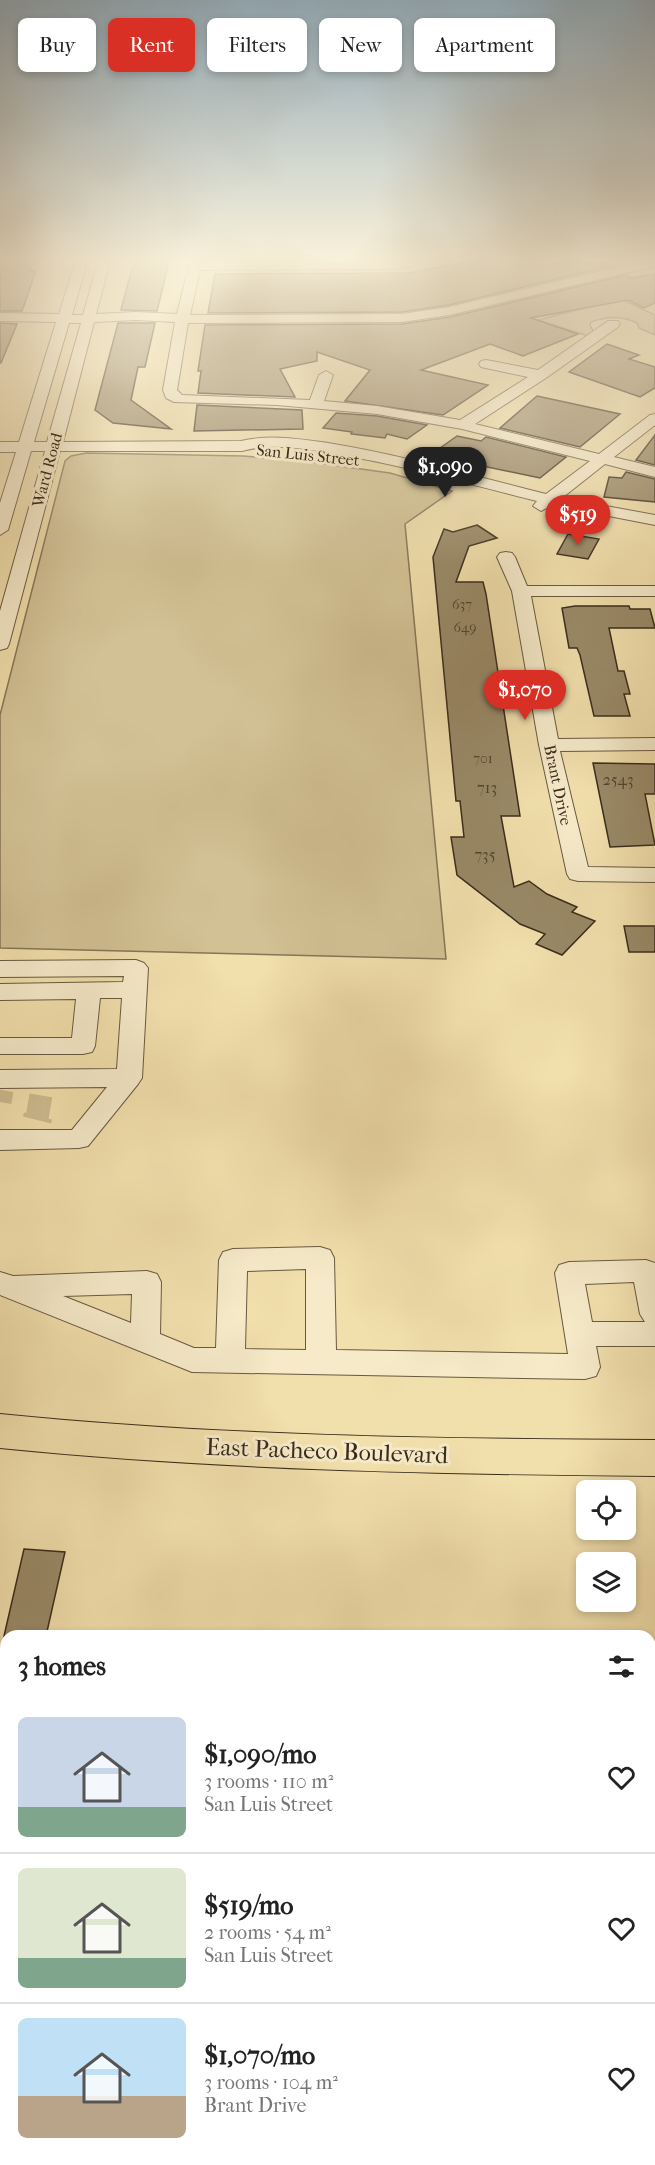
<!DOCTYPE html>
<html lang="en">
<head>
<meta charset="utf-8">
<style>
  :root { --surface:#fff; --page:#f6f6f6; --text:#222; --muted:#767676; --line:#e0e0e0; --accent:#d93025 }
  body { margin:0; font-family:"IM FELL French Canon",serif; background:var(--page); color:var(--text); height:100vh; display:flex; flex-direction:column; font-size:22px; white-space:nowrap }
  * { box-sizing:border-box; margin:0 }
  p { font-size:20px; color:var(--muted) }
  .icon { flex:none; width:33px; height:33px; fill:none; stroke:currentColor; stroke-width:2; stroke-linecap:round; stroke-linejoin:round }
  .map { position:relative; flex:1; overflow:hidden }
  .panel { position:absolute; left:0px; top:1630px; width:656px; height:536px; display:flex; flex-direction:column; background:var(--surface); border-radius:18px 18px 0 0; box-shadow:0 3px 9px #0003 }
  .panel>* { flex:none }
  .guide { position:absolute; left:18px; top:18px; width:620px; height:54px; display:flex; gap:12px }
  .fabs { position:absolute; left:576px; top:1480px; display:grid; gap:12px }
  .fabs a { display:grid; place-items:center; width:60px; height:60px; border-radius:9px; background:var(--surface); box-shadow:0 3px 9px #0003; font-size:30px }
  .price { position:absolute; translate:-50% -51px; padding:0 14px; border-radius:21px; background:var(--accent); color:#fff; font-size:20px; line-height:39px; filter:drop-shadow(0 2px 3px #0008) }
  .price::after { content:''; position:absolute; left:50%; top:36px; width:18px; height:14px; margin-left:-9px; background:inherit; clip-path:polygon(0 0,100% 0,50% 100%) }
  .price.selected { background:#222; color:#fff }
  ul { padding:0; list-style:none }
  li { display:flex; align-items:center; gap:18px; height:150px; padding:0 18px }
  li+li { border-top:2px solid var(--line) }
  li span { display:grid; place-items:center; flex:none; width:168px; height:120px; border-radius:9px; color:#555 }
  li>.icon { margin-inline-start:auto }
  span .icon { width:72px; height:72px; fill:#fffc; stroke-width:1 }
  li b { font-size:26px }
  h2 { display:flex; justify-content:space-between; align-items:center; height:72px; padding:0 18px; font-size:26px }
  .pill { padding:0 21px; border-radius:9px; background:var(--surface); box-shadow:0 3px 9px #0003; font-size:21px; line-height:54px }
  .pill.selected { background:var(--accent); color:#fff }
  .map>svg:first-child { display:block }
  .green { fill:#d2c194; stroke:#867658; stroke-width:1.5 }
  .building { fill:#998967; stroke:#3a2c1c; stroke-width:1.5 }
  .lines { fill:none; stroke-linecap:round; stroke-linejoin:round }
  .minor-tunnel-far1 { stroke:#ccbb8f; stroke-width:23; stroke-dasharray:23 11; stroke-linecap:butt }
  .minor-tunnel { stroke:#ccbb8f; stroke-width:29; stroke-dasharray:29 15; stroke-linecap:butt }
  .minor-casing { stroke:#685940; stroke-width:2 }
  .highway-casing { stroke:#3a2c1c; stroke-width:2 }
  .minor { fill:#f6eac9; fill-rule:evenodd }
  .highway { fill:#f1dfac; fill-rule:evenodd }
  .labels { text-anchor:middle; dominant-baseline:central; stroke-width:6; stroke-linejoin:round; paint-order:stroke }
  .far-number-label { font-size:14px; fill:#52432f }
  .far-street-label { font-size:16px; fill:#3a2c1c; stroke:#f6eac9 }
  .number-label { font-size:16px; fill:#52432f }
  .near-street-label { font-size:24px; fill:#3a2c1c; stroke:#f6eac9 }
</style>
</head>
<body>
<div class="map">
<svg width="655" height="2165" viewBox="0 0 655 2165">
  <rect width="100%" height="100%" fill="#f1dfac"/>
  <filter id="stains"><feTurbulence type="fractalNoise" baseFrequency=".00333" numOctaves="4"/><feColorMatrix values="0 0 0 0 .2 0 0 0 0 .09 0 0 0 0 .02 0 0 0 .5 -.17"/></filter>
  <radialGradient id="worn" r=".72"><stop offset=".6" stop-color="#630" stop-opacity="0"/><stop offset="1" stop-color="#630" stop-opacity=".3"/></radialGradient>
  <g class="green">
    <path d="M587,283L655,315V335L639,328L637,323C622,315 607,316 591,322L590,325L594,333L588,336L538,320L593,306L560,289Z"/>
    <path d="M86,453L243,456L304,461L390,473L452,491L405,524L446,959L0,948V715L65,461L71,456Z"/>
  </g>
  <g class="building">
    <path d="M4,262H34L30,271H36L22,311H0V270Z"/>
    <path d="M136,262H169L157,311L121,310L132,268H135Z"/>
    <path d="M468,262H602L610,266L449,305L402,312L208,313L215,274L408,273Z"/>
    <path d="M655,274V303L644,308L628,300L531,318L578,334L523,356L490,344L421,370L488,385L443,415L345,401L370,370L317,352V361L280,369L295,397L198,393L201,371H198L205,325L402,324L450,317L626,275L631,278Z"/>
    <path d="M0,323L17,324L1,363H0Z"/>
    <path d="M118,323H155L145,367H138L131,400L171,429L113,423L95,410Z"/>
    <path d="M607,344L639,355L629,359L655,367V388L640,397L569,372Z"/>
    <path d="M537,396L620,414L580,447L500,428Z"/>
    <path d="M197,405L302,410L303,429L194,431Z"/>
    <path d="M336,413L377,416L427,425L407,439L387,434L385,438L351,434L352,432L323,428Z"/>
    <path d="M655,435V465L636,460Z"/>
    <path d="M457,436L481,441L486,437L566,457L540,478L473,464L476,461L436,451Z"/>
    <path d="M626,472L655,479V502L604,497L609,477L622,478Z"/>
    <path d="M477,525L497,538L469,546L456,582H483L486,594L520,816H501L514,887L529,881L547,894L577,907L572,912L595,921L562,955L536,944L545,934L520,924L457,875L451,837H464L460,801H456L433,557L444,529L453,532Z"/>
    <path d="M568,534L599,539L588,559L557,554Z"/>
    <path d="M575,606H629L630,609H650L655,628H609L618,671H624L630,694H624L630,716H594L580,655L577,648H569L562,608Z"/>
    <path d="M593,763L655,764V794H645L655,845L610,847Z"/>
    <path d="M624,926H655V952H629Z"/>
    <path d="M24,1549L65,1552L46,1636H4Z"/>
  </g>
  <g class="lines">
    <g class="minor-tunnel-far1">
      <path d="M0,1102L2,1090"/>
      <path d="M37,1118L42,1089"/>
    </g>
    <path class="minor-tunnel" d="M37,1120L38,1116"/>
    <g class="minor-casing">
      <g id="minor">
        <path d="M75,262H87L72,315H83L98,262H110L96,314L136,312L177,314L190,262H420L418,265L397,269L200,270L190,315L402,314L449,307L639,262H655V266L449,315L402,322L188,323L177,390L182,395L310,400L319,375L326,371L333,375L324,401L377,406L460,420L528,377L481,367L479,364L481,361L486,360L538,370L608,321H618L620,324L618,327L546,378L475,424L599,454L650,415L655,414V425L614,457L655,467V477L605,464L562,498L655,515V525L552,505L541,511L533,506L537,501C468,484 400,464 329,453C300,448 271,443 242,451H60L9,644L7,648L0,650V611L45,451H31L8,530L0,535V503L16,452H0V442H19L56,322L0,321V313L59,314ZM136,320L175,322L163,390L166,398L174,402L277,405L377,414L462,429L590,461L546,494C474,476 402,455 328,443C299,439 270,434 241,441L63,442L94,322ZM69,323H81L47,442H34Z"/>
        <path d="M506,552L512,553L515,557L527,586H655V596H531L558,739L655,738V750L560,751L588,867L655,868V882L578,881L570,879L567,874L539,745L512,591L497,557L500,553Z"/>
        <path d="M136,960L144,963L148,968L142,1078L138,1084L88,1146L79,1148L0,1150V1130H72L107,1087L0,1088V1070L117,1069L122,998H100L95,1046L92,1052L83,1054H0V1038H72L76,999L0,1000V984L123,982L124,976L0,977V961Z"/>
        <path d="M320,1247L330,1250L334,1258L336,1350L568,1354L555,1273L559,1265L569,1262L646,1260L655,1263V1346H596L600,1367L596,1376L585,1379L192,1372L0,1295V1272L13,1276L147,1271L157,1274L161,1282L160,1334L194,1348H216L219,1260L223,1252L233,1249ZM306,1269V1350L245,1349L247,1271ZM634,1282L640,1314L645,1322H592L585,1284ZM132,1294L131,1323L63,1296Z"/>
      </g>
    </g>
    <g class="highway-casing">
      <path id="highway" d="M0,1414C218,1436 436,1439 655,1440V1476C436,1474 218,1470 0,1448Z"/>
    </g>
    <use href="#minor" class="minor"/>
    <use href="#highway" class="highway"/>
  </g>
  <linearGradient id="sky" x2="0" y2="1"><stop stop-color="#93adbc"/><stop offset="0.46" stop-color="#f9f1da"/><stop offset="1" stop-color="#f9f1da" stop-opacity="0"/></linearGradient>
  <rect width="655" height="565" fill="url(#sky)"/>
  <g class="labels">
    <g class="far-number-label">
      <text x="462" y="604">637</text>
      <text x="465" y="627">649</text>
      <text x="483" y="758">701</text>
    </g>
    <g class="far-street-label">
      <text transform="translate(308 455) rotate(6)">San Luis Street</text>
      <text transform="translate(47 470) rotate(-75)">Ward Road</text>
      <text transform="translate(558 785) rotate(78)">Brant Drive</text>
    </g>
    <g class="number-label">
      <text x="618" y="779">2543</text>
      <text x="487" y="787">713</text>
      <text x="485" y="854">735</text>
    </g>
    <g class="near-street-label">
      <text transform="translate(327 1451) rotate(2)">East Pacheco Boulevard</text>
    </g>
  </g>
  <rect width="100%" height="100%" filter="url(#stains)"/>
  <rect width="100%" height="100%" fill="url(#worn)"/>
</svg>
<div class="fabs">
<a><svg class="icon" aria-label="locate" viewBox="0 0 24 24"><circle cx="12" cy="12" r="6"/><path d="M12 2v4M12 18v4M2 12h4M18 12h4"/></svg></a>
<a><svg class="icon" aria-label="layers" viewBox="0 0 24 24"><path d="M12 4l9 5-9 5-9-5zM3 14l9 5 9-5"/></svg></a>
</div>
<b class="price selected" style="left:445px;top:498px">$1,090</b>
<b class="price" style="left:578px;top:546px">$519</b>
<b class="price" style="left:525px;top:721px">$1,070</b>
<div class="guide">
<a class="pill">Buy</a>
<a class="pill selected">Rent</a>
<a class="pill">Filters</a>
<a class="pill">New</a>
<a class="pill">Apartment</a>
</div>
<section class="panel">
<h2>3 homes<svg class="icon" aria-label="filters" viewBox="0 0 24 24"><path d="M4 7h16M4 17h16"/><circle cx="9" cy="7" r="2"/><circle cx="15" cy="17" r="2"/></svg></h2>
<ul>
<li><span style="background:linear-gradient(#c9d6e8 75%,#7fa58c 0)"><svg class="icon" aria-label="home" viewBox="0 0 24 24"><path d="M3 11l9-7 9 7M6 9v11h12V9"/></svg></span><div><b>$1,090/mo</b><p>3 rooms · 110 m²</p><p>San Luis Street</p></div><svg class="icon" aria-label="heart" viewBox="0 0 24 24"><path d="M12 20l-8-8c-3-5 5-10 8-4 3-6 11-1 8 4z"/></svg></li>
<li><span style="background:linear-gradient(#dfe7d0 75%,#7fa58c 0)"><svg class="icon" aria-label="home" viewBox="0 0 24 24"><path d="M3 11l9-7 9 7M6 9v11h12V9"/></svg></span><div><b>$519/mo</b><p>2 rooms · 54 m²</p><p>San Luis Street</p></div><svg class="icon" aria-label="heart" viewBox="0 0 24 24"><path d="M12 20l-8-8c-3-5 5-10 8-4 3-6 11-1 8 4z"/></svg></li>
<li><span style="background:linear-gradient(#bfe0f5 65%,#b9a48a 0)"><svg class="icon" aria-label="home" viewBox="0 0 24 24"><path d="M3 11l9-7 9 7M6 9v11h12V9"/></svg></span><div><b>$1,070/mo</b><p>3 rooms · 104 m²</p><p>Brant Drive</p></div><svg class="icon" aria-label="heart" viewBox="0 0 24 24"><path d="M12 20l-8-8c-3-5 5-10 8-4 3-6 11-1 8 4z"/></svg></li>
</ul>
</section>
</div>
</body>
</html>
